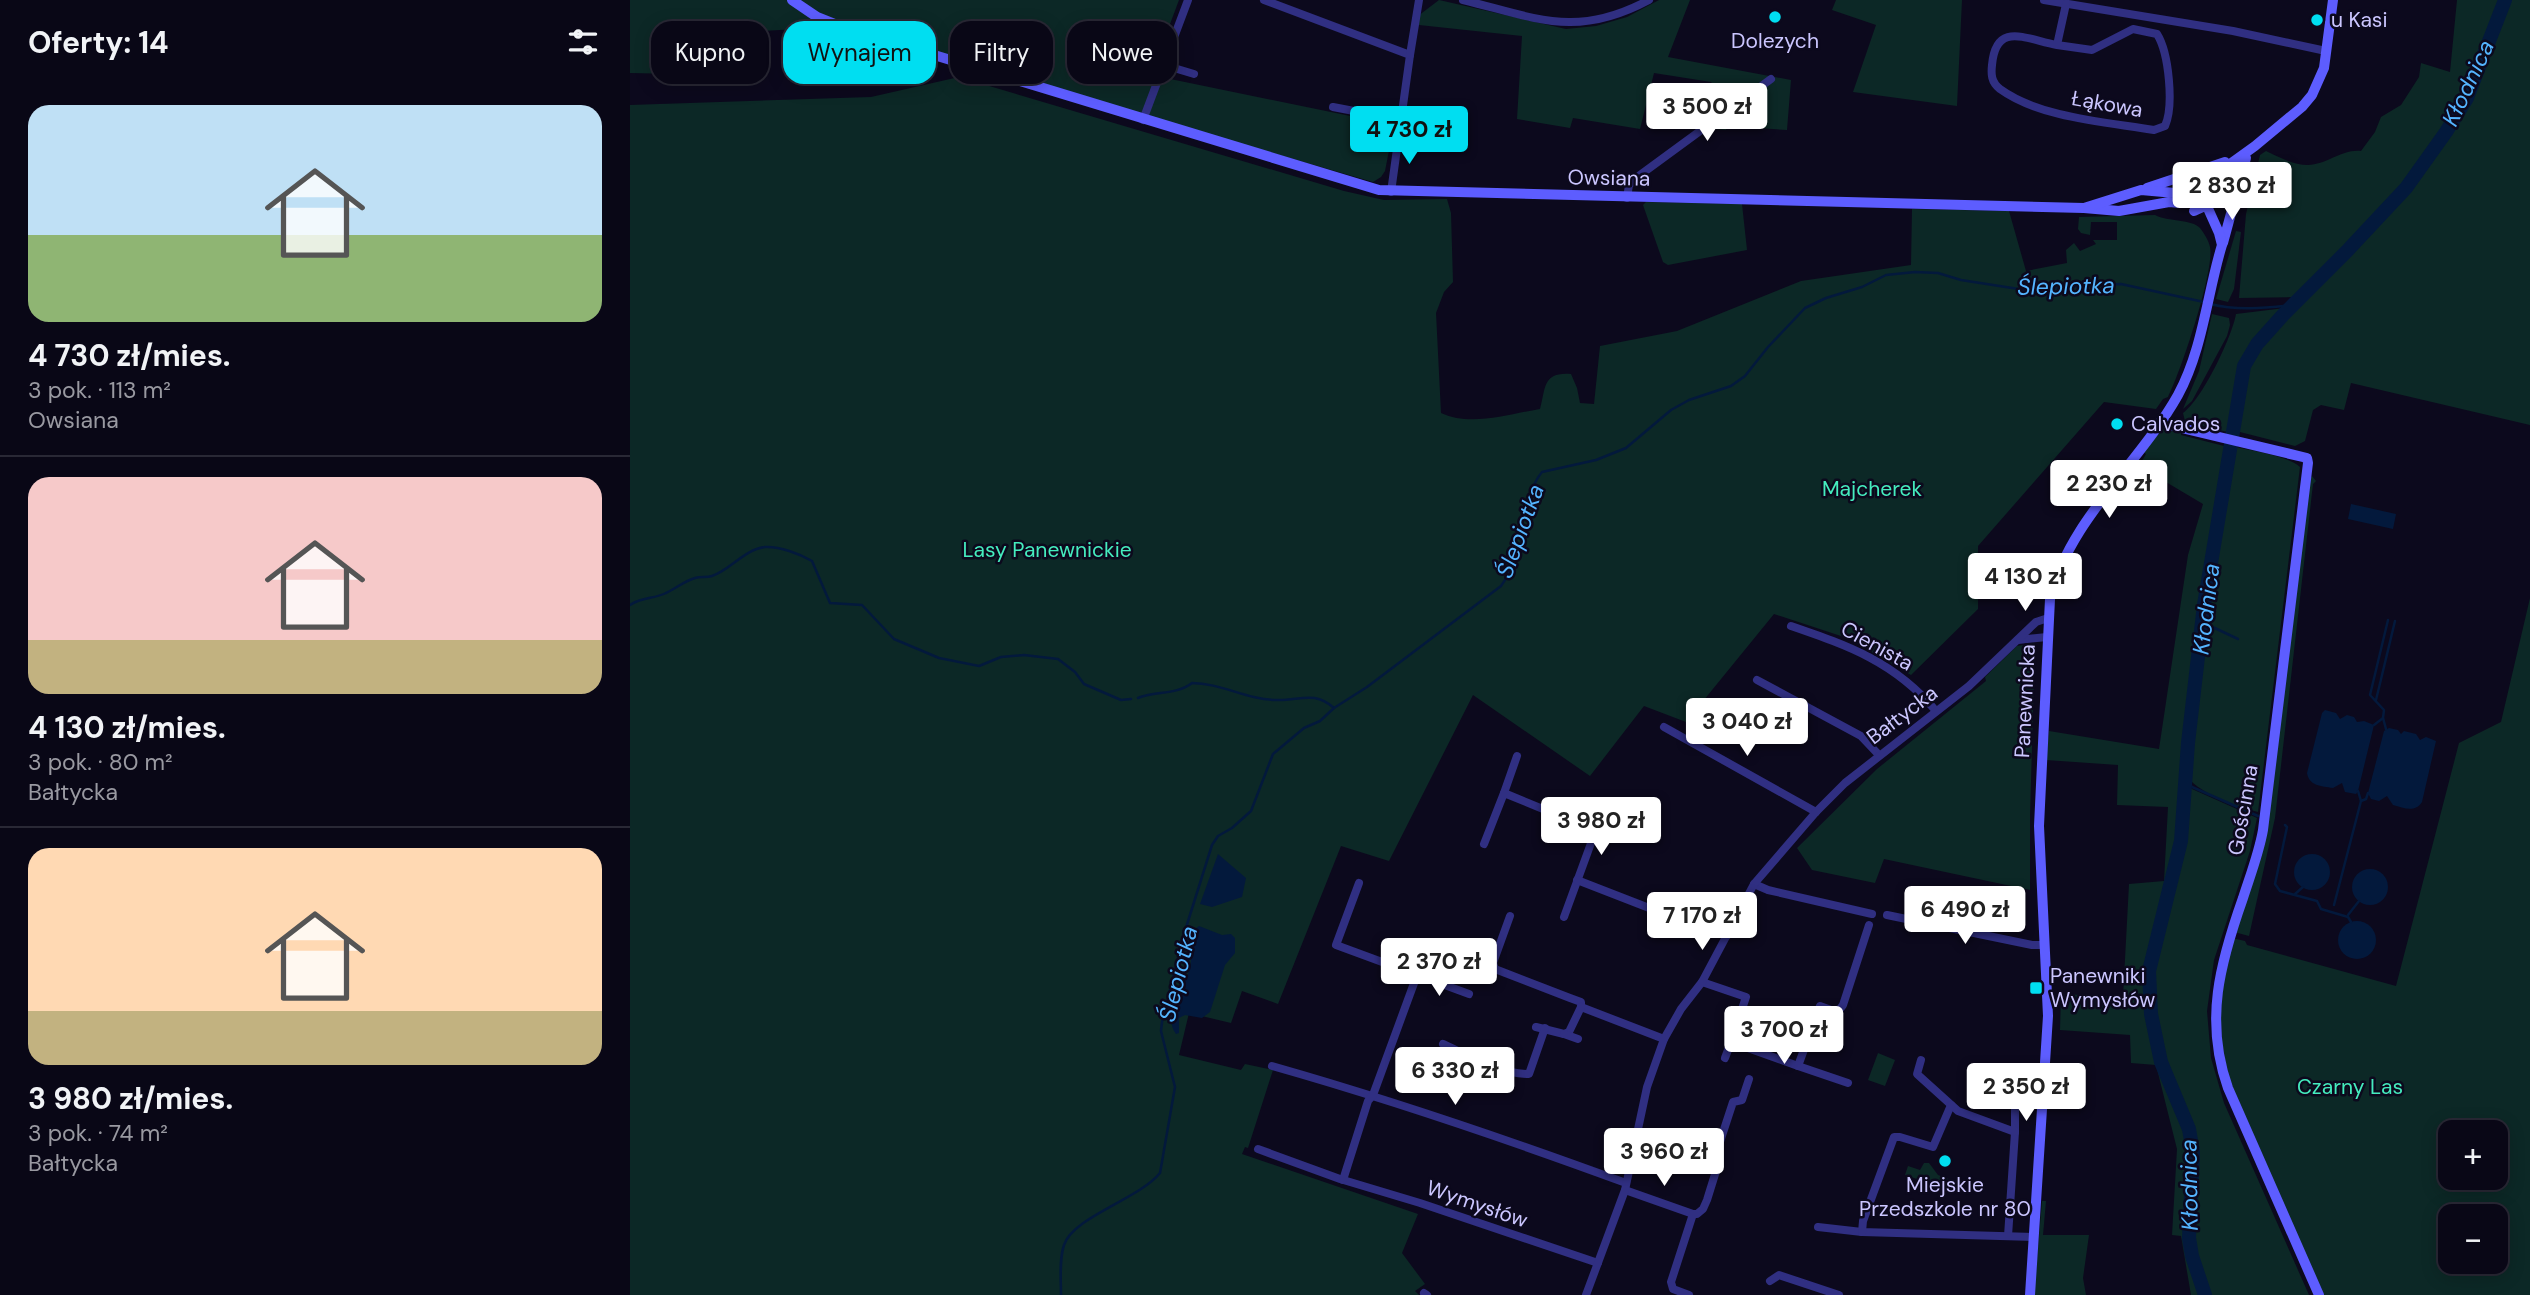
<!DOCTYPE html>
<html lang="pl">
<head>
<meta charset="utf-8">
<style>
  :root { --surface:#090716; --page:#171523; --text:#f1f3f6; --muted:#9999a1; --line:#292835; --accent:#00def1 }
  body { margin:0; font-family:"DM Sans",sans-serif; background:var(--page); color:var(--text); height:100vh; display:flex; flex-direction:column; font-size:26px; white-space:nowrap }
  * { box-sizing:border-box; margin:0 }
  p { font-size:23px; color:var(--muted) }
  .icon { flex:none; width:38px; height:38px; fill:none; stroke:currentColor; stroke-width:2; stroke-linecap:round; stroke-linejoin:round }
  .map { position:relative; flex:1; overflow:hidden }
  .sheet { display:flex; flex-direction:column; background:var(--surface); width:630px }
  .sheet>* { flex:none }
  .hud { position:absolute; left:21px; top:21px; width:665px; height:63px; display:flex; gap:14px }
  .buttons { position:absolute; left:1808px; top:1120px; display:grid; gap:14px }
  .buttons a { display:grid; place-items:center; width:70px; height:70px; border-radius:14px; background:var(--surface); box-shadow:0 4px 18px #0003,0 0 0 2px var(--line); font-size:35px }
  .price { position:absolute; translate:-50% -60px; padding:0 16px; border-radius:7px; background:#fff; color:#222; font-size:23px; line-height:46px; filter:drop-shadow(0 2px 4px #0008) }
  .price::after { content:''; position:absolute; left:50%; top:42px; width:21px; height:16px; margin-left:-10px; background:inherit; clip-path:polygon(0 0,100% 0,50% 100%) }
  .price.current { background:var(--accent); color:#111 }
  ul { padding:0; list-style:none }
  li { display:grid; align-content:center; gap:14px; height:371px; padding:0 28px }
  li+li { border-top:2px solid var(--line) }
  li span { display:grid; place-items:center; height:217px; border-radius:21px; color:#555 }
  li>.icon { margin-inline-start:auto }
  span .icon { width:126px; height:126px; fill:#fffc; stroke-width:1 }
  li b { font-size:30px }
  h2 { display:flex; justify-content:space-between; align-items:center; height:84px; padding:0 28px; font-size:30px }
  .chip { padding:0 24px; border-radius:21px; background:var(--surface); box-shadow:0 4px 18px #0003,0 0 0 2px var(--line); font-size:24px; line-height:63px }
  .chip.current { background:var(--accent); color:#111 }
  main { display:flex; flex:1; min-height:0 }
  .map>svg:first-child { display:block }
  .green { fill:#0c2826; fill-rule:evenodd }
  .water { fill:#03193c }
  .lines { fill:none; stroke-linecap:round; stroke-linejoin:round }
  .stream { stroke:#03193c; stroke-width:2.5 }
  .river { stroke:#03193c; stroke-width:14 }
  .street { stroke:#302f82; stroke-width:8 }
  .secondary { stroke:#5d5dff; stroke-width:10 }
  .poi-dot { fill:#00def1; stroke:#0c091d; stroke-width:2.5 }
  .labels { text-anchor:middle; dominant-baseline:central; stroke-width:5; stroke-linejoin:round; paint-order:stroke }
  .poi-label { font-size:21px; fill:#cbc6ff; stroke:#0c091d; text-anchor:start }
  .street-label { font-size:21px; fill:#cbc6ff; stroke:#0c091d }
  .park-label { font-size:21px; fill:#45ecbe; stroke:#0c091d }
  .water-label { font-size:23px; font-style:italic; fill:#54b4ff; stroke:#0c091d }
</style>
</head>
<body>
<main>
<section class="sheet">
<h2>Oferty: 14<svg class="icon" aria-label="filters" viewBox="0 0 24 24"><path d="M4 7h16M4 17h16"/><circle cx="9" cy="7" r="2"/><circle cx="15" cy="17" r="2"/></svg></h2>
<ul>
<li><span style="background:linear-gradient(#bfe0f5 60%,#8fb573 0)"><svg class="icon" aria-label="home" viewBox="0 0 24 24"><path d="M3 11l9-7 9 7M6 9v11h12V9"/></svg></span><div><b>4 730 zł/mies.</b><p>3 pok. · 113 m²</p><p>Owsiana</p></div></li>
<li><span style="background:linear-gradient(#f6c9c9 75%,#c2b280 0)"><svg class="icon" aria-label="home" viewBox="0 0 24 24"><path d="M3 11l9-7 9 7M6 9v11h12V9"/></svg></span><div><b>4 130 zł/mies.</b><p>3 pok. · 80 m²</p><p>Bałtycka</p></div></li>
<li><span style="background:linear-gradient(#ffd9b3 75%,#c2b280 0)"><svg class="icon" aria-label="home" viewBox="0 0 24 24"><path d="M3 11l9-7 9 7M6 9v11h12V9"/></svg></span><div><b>3 980 zł/mies.</b><p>3 pok. · 74 m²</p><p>Bałtycka</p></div></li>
</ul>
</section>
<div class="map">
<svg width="1900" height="1295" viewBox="0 0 1900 1295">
  <rect width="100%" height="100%" fill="#0c091d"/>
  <g class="green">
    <path d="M0,0H549L521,75L764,125L755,171L751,177L743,182L443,95L309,52L186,28L59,35L69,66L47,74L0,73Z"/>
    <path d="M809,0L936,29L966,26L997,17L1029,0H1060L1038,57L1161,80L1157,130L1097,126L1096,130L1076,128L1099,105L1081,82L1024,73L1010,129L943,118L940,128L887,119L892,36L789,25L788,16Z"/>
    <path d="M1206,0H1332L1327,106L1223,92L1246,25L1202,10Z"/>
    <path d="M1827,0H1872L1835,96L1813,130L1773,186L1665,297L1609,298L1616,214L1630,155L1636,151C1648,157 1664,165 1678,165C1696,165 1712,149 1731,151L1745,132L1751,117L1771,105L1789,77L1791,63L1820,72Z"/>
    <path d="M1878,0H1900V425L1721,383L1714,410L1691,405L1683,410L1675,441L1665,446L1606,431L1617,367L1629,345L1664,306L1715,257L1777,189L1818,133L1838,99Z"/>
    <path d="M329,77L714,191L754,200L817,199L821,213L823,282L814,292L806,313L811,413C841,427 879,414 910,409C916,388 912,372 941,374L947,388L950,403L964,404L970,346L1047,331L1171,281L1281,265L1282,209L1379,211L1396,271L1437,263L1436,250L1444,243L1450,251L1466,244L1463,240H1487V222H1461L1460,235L1451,233L1448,229L1449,217L1525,215C1538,222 1562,219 1570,228C1574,233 1579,241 1580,247C1585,270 1550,374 1538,397L1533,399L1526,409L1474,402L1348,546V609L1281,675L1217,638L1144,614L1056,722L1014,706L960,776L843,695L759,861L711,846L648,1004L612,991L601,1023L559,1013L549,1055L611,1070L615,1064L643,1070L618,1148L615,1147L612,1154L788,1214L772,1253L795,1284L785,1291L789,1295H0V105L241,97Z"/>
    <path d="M1016,202L1112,204L1117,250L1038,265L1033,262L1013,205Z"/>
    <path d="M1606,231L1611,232L1604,289L1598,302L1586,299Z"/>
    <path d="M1655,308L1624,343L1610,371L1601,433L1555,421L1553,413C1572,400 1602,337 1606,314Z"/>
    <path d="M1582,314L1599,318L1600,325L1597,336L1562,401L1553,409L1569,371Z"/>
    <path d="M1533,429L1551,432V435L1598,447L1570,609L1555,743L1547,840L1537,888L1520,940L1514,970L1518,1022L1530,1068L1557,1131L1559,1159L1555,1237L1561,1265L1572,1295H1561L1551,1236L1542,1235L1547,1149L1526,1065L1501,1063L1500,1035L1430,1030L1431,994L1493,997L1499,884L1534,881L1538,807L1487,805L1488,765L1416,760L1419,731L1529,749L1558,555L1573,504L1509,466L1516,454L1513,452Z"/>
    <path d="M1606,447C1623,451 1658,456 1670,467L1628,812C1605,806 1573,795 1557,777L1577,604Z"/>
    <path d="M1682,476L1686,481L1683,484L1645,818L1619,936L1604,932L1630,857L1680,479Z"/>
    <path d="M1900,598V1295H1692L1599,1081L1592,1042L1590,1004L1602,938L1615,941L1617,945L1766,986L1829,743L1871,722ZM1820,1132H1866V1178H1820ZM1820,1216H1866V1262H1820Z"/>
    <path d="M1405,643L1400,816V890L1254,859L1245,883L1182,870L1167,848L1247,769L1356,681L1355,677L1387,646Z"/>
    <path d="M1557,784L1562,789L1627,818L1620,851L1584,960L1577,1011L1581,1058L1594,1103L1679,1295H1579L1566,1262L1562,1240L1561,1215L1566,1155L1564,1135L1533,1061L1524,1014L1522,973L1553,843Z"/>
    <path d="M1248,1053L1265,1060L1255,1086L1238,1080Z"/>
    <path d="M1294,1163H1299L1308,1175L1324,1181L1320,1191L1303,1185H1285L1287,1179L1275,1175L1278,1166L1290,1170Z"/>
    <path d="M1412,1201H1416L1413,1235H1459L1453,1278L1456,1295H1404Z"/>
  </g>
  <g class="water">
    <path d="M1721,504L1766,514L1763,529L1718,519Z"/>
    <path d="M1695,710L1706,713L1710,719L1717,715L1724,717L1727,722L1734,721L1744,725L1728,791L1726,794L1715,792L1712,783L1703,788C1691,786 1679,786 1677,773L1692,713Z"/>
    <path d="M1759,728L1768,730L1771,734L1774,731L1786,734L1790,740L1796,737L1806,741L1792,802C1785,813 1774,808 1763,805L1757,796L1749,801L1741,799L1738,793L1754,731Z"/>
    <path d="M588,854L616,878L612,897L582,907L570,904Z"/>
    <circle cx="1682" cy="872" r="18"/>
    <circle cx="1740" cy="887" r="18"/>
    <circle cx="1727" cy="940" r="19"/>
    <path d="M569,926L592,935L601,934L605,938V953L595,965L580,1012L572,1018L555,1015L549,1018V1033L546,1034C531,1014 555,988 560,967C564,953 552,937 569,926Z"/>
  </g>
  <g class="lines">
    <g class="stream">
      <path d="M1580,304C1608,311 1634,308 1662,305"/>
      <path d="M0,605C12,597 24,599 36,593C47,588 54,581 65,578C71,576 77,578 82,576C99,571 115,549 135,547C149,546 170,554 182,561L200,603L232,605L264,639L309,658L349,666L371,657L394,655L428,659L445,672L454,684L491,700L501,699"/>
      <path d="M1572,622L1608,639"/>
      <path d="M508,698C525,691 547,695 562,683C591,683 617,700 647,700C669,701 684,690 704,708"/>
      <path d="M1746,700L1765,621"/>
      <path d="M1744,725L1753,718"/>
      <path d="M1756,729L1753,718L1754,710L1740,695L1758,620"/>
      <path d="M1555,779L1562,787L1628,816"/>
      <path d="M1728,791L1731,801"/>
      <path d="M1655,825L1657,827L1645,884L1650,891L1687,901L1691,909L1718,917L1721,922"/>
      <path d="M1665,894L1673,887"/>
      <path d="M1704,905L1731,801L1736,799L1738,793"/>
      <path d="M1718,915L1729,901"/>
      <path d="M1555,1190L1560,1188"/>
      <path d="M431,1295C431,1279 429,1260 434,1245C443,1217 509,1199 530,1173L545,1087L531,1031L532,1022L554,934L582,845L588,836L602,828L621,811L643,754L674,728L690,721L704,708L737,687L871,586C880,575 881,563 884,550C888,529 899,487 912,472L966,460L996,448L1041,410L1059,400L1101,386L1115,376L1138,347L1175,308L1196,298L1232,287L1256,275L1285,272L1308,273L1331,280L1395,290L1491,284L1574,302"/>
    </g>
    <path class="river" d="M1575,1295L1562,1256L1559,1238L1563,1152L1559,1129L1531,1062L1521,1014L1519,971L1551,841L1558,743L1574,605L1614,366L1627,344L1653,315L1717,251L1776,188L1816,132L1837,98L1875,0"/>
    <g class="street">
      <path d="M634,0L780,55L761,192"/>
      <path d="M833,0C907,18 946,39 1019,0"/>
      <path d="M1414,0L1603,31L1696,51"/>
      <path d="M1427,45L1462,50L1503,29L1527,34C1539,53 1544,106 1535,126L1524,130C1476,122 1410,118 1370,89C1361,82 1361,74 1362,65C1366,21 1395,39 1427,45L1436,4"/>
      <path d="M780,55L789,0"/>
      <path d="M534,65L564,74"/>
      <path d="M703,107L771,120"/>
      <path d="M513,120L558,0"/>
      <path d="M997,198L999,185L1010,175L1141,79"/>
      <path d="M1161,626C1219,646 1265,662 1306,711"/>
      <path d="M1388,640L1417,637"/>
      <path d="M1127,680L1231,736L1249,755"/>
      <path d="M1034,727L1186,812"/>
      <path d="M874,793L887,756"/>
      <path d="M854,844L874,793L964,830V835L934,917"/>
      <path d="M947,880L1032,913L1097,936"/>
      <path d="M729,883L706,945L839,994"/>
      <path d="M1124,884L1138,890L1242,914"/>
      <path d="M1257,915L1402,945H1415"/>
      <path d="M880,916L863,963L865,969L940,998L951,1002V1007L1034,1039"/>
      <path d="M1072,982L1116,997L1101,1042L1168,1066"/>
      <path d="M906,1027L934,1034L939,1032L951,1007"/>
      <path d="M934,1034L948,1039"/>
      <path d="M813,1044C839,1056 870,1074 899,1074L915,1028"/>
      <path d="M1095,1058L1101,1042"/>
      <path d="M1291,1060L1287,1074L1328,1111L1385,1132L1378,1236"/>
      <path d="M642,1066C762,1100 879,1140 996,1183"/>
      <path d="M1218,1083L1168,1066L1190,1006L1204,1011L1210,1009L1213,1005L1239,925"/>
      <path d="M1385,1132V1099"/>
      <path d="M628,1149L710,1179L790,1203L968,1263"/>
      <path d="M713,1180L738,1101L743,1095L787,975"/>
      <path d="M995,1190L1063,1214"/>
      <path d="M1188,1227L1232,1232L1404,1237"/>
      <path d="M1232,1232L1233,1221L1264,1137H1270L1303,1147L1321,1105"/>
      <path d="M1140,1281L1149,1275L1209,1295"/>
      <path d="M794,1293L797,1295"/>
      <path d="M956,1295L995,1190L1017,1087L1034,1039L1051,1009L1072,982L1124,884L1186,812L1215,783L1339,686L1406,622L1418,618"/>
      <path d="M1059,1295L1043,1289L1041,1282L1063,1214H1067L1073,1209L1077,1200L1086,1171L1084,1160L1103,1102L1112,1100L1119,1079"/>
    </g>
    <g class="secondary">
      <path d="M162,0L187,17L212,27L749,190L1454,208L1489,211L1539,202L1550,203"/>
      <path d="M1569,183L1575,182L1625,146L1672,107L1682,95L1694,68L1703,0"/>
      <path d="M1517,188L1595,162"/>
      <path d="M1454,208L1511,190L1545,193C1556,188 1560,177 1574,186L1578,197L1575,206L1564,211"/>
      <path d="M1593,243L1616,158"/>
      <path d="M1531,421L1543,426L1677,458L1678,463L1633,830C1629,853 1620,876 1613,898C1590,963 1574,1021 1598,1088L1689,1295"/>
      <path d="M1400,1295L1418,1016L1409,826L1420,599C1438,521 1510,463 1548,395C1573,349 1577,294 1592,245L1589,233L1576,204"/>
    </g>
  </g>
  <g class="poi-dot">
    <circle cx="1145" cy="17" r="7"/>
    <circle cx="1687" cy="20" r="7"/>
    <circle cx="1487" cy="424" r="7"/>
    <rect x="1399" y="981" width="14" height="14" rx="3.5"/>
    <circle cx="1315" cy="1161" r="7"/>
  </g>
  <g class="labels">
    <g class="poi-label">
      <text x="1701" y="20">u Kasi</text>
      <text x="1145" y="41" text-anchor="middle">Dolezych</text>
      <text x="1501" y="424">Calvados</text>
      <text x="1420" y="976">Panewniki<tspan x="1420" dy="24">Wymysłów</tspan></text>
      <text x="1315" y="1185" text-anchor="middle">Miejskie<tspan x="1315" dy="24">Przedszkole nr 80</tspan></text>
    </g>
    <g class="street-label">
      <text transform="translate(1477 104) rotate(10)">Łąkowa</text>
      <text transform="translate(979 178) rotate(1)">Owsiana</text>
      <text transform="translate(1247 646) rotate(29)">Cienista</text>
      <text transform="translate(1395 701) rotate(-87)">Panewnicka</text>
      <text transform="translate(1272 715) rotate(-37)">Bałtycka</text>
      <text transform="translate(1613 810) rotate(-80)">Gościnna</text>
      <text transform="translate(847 1204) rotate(19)">Wymysłów</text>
    </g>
    <g class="park-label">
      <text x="1242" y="489">Majcherek</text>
      <text x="417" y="550">Lasy Panewnickie</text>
      <text x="1720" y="1087">Czarny Las</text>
    </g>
    <g class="water-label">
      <text transform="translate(1838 83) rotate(-65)">Kłodnica</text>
      <text transform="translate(1436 286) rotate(-1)">Ślepiotka</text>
      <text transform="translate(890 531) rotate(-70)">Ślepiotka</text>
      <text transform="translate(1576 609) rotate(-83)">Kłodnica</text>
      <text transform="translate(548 974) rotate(-76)">Ślepiotka</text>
      <text transform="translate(1559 1185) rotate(-91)">Kłodnica</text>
    </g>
  </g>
</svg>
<div class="buttons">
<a>+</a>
<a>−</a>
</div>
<b class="price" style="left:1077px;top:143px">3 500 zł</b>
<b class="price current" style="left:779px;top:166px">4 730 zł</b>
<b class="price" style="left:1602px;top:222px">2 830 zł</b>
<b class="price" style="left:1479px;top:520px">2 230 zł</b>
<b class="price" style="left:1395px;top:613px">4 130 zł</b>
<b class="price" style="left:1117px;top:758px">3 040 zł</b>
<b class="price" style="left:971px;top:857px">3 980 zł</b>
<b class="price" style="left:1335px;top:946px">6 490 zł</b>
<b class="price" style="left:1072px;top:952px">7 170 zł</b>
<b class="price" style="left:809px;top:998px">2 370 zł</b>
<b class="price" style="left:1154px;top:1066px">3 700 zł</b>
<b class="price" style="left:825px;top:1107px">6 330 zł</b>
<b class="price" style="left:1396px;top:1123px">2 350 zł</b>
<b class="price" style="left:1034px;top:1188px">3 960 zł</b>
<div class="hud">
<a class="chip">Kupno</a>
<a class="chip current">Wynajem</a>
<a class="chip">Filtry</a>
<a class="chip">Nowe</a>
</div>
</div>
</main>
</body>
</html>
